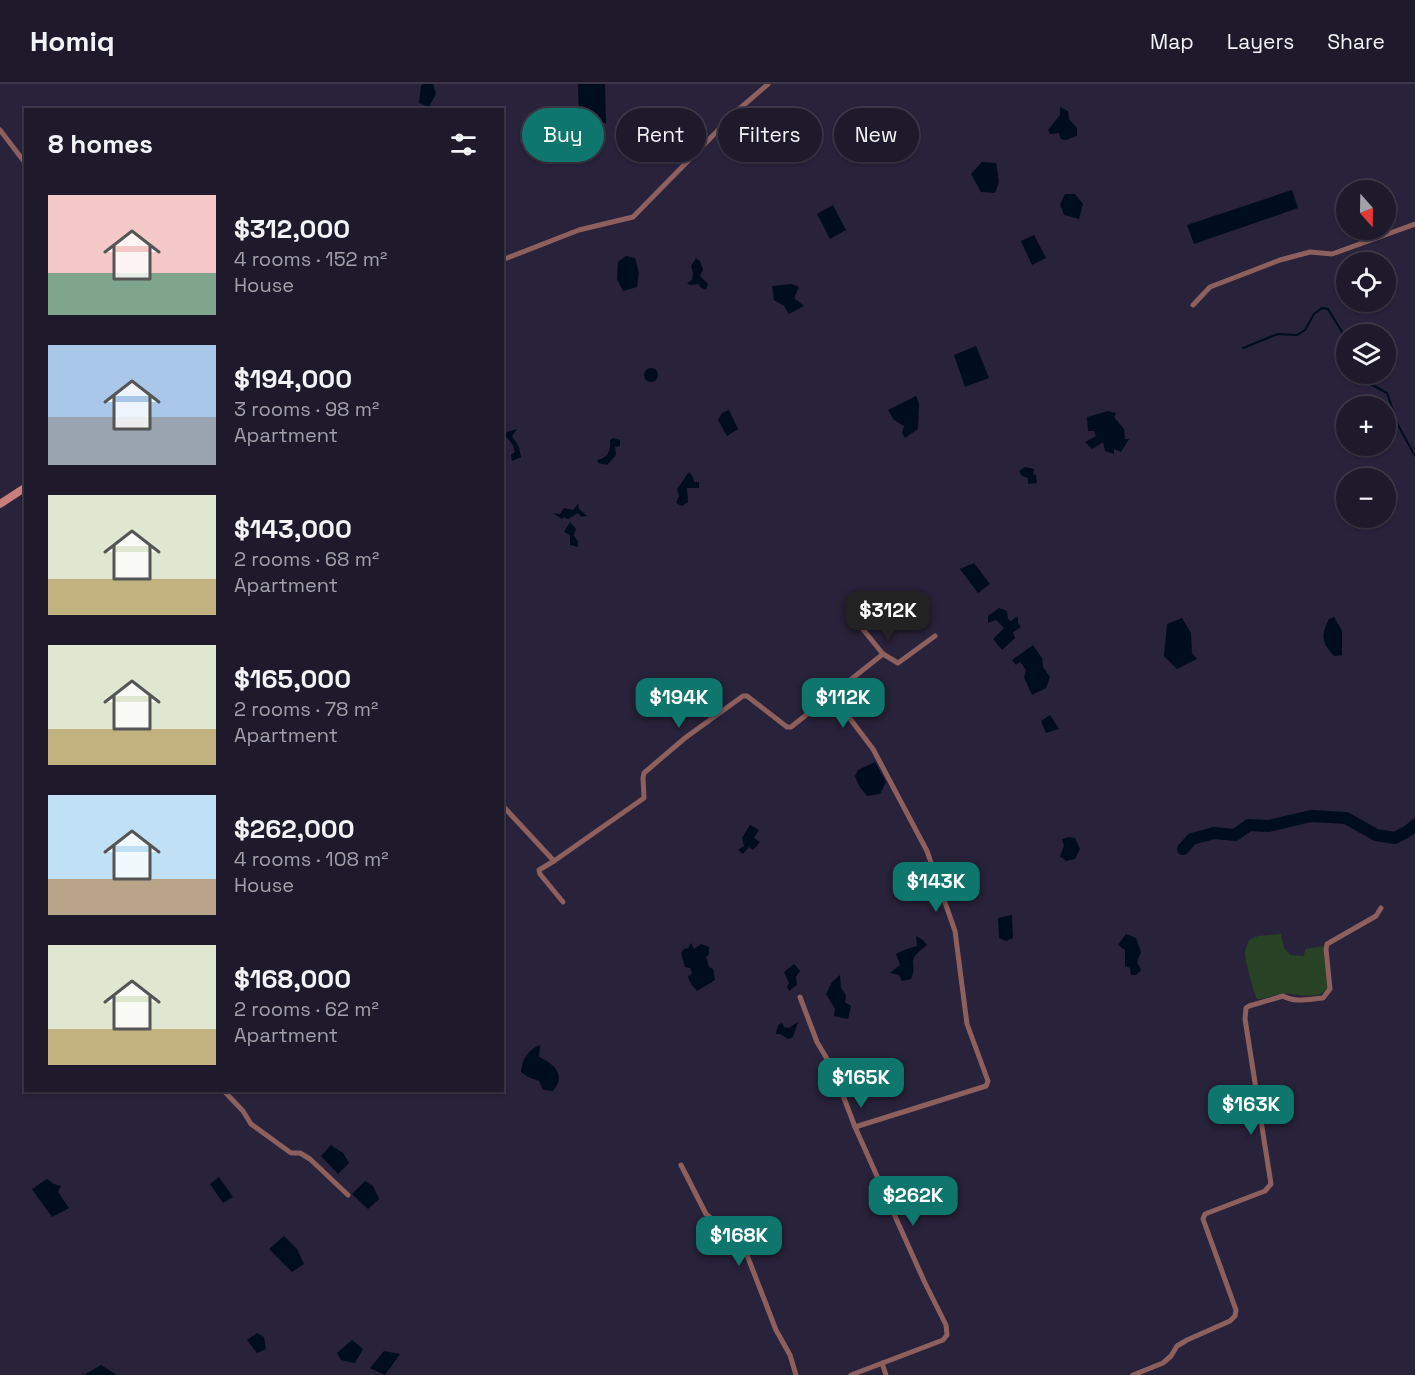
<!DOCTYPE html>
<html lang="en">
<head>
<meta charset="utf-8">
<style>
  :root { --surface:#1e1a2c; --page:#2b2738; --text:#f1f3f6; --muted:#a1a1a9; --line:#3c3848; --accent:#0f766e }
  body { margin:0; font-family:"Space Grotesk",sans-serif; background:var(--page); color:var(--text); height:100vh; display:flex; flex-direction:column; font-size:22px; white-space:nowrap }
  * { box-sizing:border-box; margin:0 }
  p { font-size:20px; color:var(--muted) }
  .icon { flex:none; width:33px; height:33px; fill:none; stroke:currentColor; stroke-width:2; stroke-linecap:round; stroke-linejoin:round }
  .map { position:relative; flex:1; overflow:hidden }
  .sheet { position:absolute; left:24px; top:24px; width:480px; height:984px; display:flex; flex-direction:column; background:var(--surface); border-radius:0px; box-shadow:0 2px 4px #0004,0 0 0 2px var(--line) }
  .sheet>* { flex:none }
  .guide { position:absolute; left:522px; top:24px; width:570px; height:54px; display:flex; gap:12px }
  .needle { width:39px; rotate:160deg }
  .controls { position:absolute; left:1336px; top:96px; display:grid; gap:12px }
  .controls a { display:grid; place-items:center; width:60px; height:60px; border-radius:50%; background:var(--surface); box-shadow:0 2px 4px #0004,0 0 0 2px var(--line); font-size:30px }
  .price { position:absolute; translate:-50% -51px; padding:0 14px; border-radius:12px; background:var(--accent); color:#fff; font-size:20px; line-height:39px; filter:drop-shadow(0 2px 3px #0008) }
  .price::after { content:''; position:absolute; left:50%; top:36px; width:18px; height:14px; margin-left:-9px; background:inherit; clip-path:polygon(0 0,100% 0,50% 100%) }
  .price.on { background:#222; color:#fff }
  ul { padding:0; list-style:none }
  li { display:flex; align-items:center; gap:18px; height:150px; padding:0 24px }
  li span { display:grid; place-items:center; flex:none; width:168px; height:120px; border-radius:0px; color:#555 }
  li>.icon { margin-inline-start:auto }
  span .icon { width:72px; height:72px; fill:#fffc; stroke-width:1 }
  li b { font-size:26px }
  h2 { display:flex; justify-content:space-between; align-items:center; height:72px; padding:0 24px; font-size:26px }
  .pill { padding:0 21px; border-radius:27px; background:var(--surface); box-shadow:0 2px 4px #0004,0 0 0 2px var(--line); font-size:21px; line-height:54px }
  .pill.on { background:var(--accent); color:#fff }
  header { display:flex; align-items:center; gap:36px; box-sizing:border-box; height:84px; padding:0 30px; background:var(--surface); border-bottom:2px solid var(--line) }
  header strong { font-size:28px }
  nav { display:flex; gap:33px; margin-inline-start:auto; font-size:21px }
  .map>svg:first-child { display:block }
  .green { fill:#274224 }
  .water { fill:#000d1e }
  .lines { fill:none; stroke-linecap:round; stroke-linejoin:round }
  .stream { stroke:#000d1e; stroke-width:2 }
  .river { stroke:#000d1e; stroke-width:12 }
  .minor { stroke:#8e605d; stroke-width:5 }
  .secondary { stroke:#c87f7c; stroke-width:8 }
</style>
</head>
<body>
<header>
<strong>Homiq</strong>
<nav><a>Map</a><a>Layers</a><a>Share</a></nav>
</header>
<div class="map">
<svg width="1415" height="1291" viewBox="0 0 1415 1291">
  <rect width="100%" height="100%" fill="#28223a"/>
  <path class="green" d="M1281,850L1284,864L1290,871L1304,872L1305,865L1323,862L1328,905C1314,918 1297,908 1280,910C1272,911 1265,916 1257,915C1254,910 1245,875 1245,870C1245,865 1248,860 1249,856L1258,852Z"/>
  <g class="water">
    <path d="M423,0H433L436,10L429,23L419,19L421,2Z"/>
    <path d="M578,0H605L606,39L579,37Z"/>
    <path d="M1060,23L1068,27L1069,35L1077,44V52L1066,56L1061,55L1059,49L1050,50L1048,46L1060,31Z"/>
    <path d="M982,78L996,79L999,98L995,109L981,108L971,90Z"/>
    <path d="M1292,106L1298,124L1194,160L1187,141Z"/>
    <path d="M1065,110H1075L1083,120L1079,135L1064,131L1060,120Z"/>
    <path d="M833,121L846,146L830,155L817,130Z"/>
    <path d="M1034,151L1046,174L1032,181L1021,157Z"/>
    <path d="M626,172L635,174L639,189L637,203L623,207L617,195L618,178Z"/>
    <path d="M696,174L700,177L703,185L700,192L708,200L706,206L700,203L699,200L690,201L687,199L692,196L693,189L691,182Z"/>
    <path d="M792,200L799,203L794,214L804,222L789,230L784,222L774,216L772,202Z"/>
    <path d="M976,262L989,294L965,303L954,271Z"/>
    <circle cx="651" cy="291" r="7"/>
    <path d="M916,312L919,319L918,345L905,354L902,349L904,342L894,336L888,326Z"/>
    <path d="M729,326L738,345L727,352L718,336L722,329Z"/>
    <path d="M1108,327L1116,329L1114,333L1124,345L1125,355H1129L1121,368L1114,365V370L1105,367L1103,358L1092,365L1085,358L1096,352L1094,347H1088L1087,333Z"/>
    <path d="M517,345L512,352L519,363L521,373L512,377L511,371L515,368L513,361L505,351L507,348Z"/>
    <path d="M614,354L620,356V362L615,363L616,371L607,381L598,379L597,376C608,374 611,367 610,356Z"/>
    <path d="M1025,383L1034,385L1033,390L1036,391L1037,399L1028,400V394L1022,392L1019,387Z"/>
    <path d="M689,388L693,393L694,398H699V404H687L688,418L682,422L676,419L679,412L677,405Z"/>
    <path d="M578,420L579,425L587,432L581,433L578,429L568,435L564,433L562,435L553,429L560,430L564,424L573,426Z"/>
    <path d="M570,438L576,445L574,451L578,458V463L570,461V451L564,448Z"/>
    <path d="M974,479L990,500L978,509L960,485Z"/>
    <path d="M999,524L1007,527L1008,535L1011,537L1018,532V539L1021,543L1013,548L1015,554L1002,566L993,555L1004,544L996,536L988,539V532Z"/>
    <path d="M1334,533L1342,547V571L1334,572C1321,558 1321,551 1329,535Z"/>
    <path d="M1182,534L1191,549L1192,569L1197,575L1177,585L1164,572L1167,540Z"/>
    <path d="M1033,561L1042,574L1043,583L1050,593L1046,604L1032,611L1024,593L1026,586L1020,578L1016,581L1012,576Z"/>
    <path d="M1050,631L1059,645L1046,649L1041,637Z"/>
    <path d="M875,678L886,698L880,710L867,712L859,702L855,692L858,686Z"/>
    <path d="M750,741L759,746L754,754L760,758L753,766L749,763L743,770L738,766L744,762L742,754Z"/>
    <path d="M1069,753L1075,754L1080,765L1075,775L1066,777L1060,772L1064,762L1062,755Z"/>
    <path d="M1012,831L1013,854L1006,857L999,854L998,834Z"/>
    <path d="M1126,850L1136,854L1141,868L1137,878L1141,886L1136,891H1131L1130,884L1125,882V866L1118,861Z"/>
    <path d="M916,852L923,856L927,861C903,879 919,876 911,895L902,897L899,891L890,889L900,881L896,870L904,866L917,862Z"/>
    <path d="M691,859L694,865L701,860L709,863V870L706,873L709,883L713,885L715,896L697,907L691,900L688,893L692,889L690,884L685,883L681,869L684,865L688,864Z"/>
    <path d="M794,880L800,887L796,893L797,901L789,907L787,903L789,899L784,888Z"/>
    <path d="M840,891L841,904L846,911L845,918L851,922L848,935L834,932L835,925L826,910L832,898Z"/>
    <path d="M798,938L793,953L788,955L780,950H776L778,941L782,939L784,943L789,944Z"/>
    <path d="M540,961L539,973C554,980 567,991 553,1007L543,1006L539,997L528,993L521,988C522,975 528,966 540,961Z"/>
    <path d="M331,1061L343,1069L349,1079L338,1090L321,1072Z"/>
    <path d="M219,1093L233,1113L223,1119L210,1100Z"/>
    <path d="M47,1095L54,1100L61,1102L58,1108L69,1124L52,1133L32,1105Z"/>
    <path d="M365,1097L373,1102L379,1115L368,1125L352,1110Z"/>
    <path d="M284,1152L297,1165L304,1180L292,1188L269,1165Z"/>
    <path d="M257,1249L264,1253L266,1265L257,1269L247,1256Z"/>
    <path d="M352,1256L363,1265L355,1279L341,1276L337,1269Z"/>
    <path d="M384,1267L400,1270L385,1291L370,1284Z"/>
    <path d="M101,1281L117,1291H84Z"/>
  </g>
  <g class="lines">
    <g class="stream">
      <path d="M1243,264L1278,250L1297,251L1305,246L1314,230L1322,224L1328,225L1347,256"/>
      <path d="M1364,290L1367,298L1387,309L1398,341L1415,372"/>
    </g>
    <path class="river" d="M1183,765L1192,755L1214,749L1235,751L1249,741L1269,742L1311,732L1346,734L1376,751L1395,754L1408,747L1415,741"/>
    <g class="minor">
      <path d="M0,46L26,80"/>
      <path d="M502,176L579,146L633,133L738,26L768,0"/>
      <path d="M1193,221L1210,203L1280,176L1310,168L1332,170L1415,140"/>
      <path d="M848,527L883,570L898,579L935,552"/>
      <path d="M502,721L554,777L644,714L643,694L644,689L685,654L743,612H747L787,643H791L883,570"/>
      <path d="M554,777L539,786L540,790L563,818"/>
      <path d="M800,913L817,958L833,985L855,1043L986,1002L988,997L967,940L955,847L927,767L873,665L832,611"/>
      <path d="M223,1006L243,1027L251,1040L291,1069H300L310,1075L348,1111"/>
      <path d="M681,1081L706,1130L740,1159L747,1171L776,1246L790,1271L796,1291"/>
      <path d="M882,1279L886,1291"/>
      <path d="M851,1291L943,1256L947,1251L946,1241L925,1199L855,1043"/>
      <path d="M1133,1291L1163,1279L1171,1272L1177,1262L1187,1256L1230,1237L1235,1232L1236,1226L1203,1135L1205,1130L1265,1107L1271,1100L1245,935L1246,924L1249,922L1283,912C1295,919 1309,915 1323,914L1330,905L1326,865L1327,860L1376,832L1381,824"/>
    </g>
    <path class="secondary" d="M0,420L26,403"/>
  </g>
</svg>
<div class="controls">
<a><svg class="needle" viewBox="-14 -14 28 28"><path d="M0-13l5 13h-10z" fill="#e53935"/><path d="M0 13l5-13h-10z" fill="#a1a1a9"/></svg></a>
<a><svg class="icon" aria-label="locate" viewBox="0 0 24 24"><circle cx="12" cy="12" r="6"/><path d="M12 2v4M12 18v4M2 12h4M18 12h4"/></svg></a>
<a><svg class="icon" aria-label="layers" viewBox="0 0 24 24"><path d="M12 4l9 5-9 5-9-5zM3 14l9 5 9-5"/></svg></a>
<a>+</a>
<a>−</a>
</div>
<b class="price on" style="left:888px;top:558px">$312K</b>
<b class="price" style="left:679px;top:645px">$194K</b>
<b class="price" style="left:843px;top:645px">$112K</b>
<b class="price" style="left:936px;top:829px">$143K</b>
<b class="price" style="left:861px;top:1025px">$165K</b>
<b class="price" style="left:1251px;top:1052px">$163K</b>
<b class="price" style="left:913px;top:1143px">$262K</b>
<b class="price" style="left:739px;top:1183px">$168K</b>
<div class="guide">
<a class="pill on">Buy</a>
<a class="pill">Rent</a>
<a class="pill">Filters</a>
<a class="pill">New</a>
</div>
<section class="sheet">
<h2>8 homes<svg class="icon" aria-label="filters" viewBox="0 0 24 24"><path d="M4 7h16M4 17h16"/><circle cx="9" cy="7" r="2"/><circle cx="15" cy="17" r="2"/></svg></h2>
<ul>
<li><span style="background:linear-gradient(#f6c9c9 65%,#7fa58c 0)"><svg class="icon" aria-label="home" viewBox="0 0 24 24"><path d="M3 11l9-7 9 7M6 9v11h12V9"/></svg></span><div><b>$312,000</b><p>4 rooms · 152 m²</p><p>House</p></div></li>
<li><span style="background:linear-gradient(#a9c7e8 60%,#9aa5b1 0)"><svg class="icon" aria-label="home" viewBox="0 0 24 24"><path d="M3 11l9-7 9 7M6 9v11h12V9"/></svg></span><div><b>$194,000</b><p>3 rooms · 98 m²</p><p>Apartment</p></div></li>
<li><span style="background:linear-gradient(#dfe7d0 70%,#c2b280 0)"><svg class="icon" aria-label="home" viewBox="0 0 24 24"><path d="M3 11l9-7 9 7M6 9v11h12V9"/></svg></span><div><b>$143,000</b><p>2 rooms · 68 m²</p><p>Apartment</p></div></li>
<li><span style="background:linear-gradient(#dfe7d0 70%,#c2b280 0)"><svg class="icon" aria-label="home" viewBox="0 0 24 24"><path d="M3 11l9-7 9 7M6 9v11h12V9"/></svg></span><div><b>$165,000</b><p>2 rooms · 78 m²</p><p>Apartment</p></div></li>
<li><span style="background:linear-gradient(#bfe0f5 70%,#b9a48a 0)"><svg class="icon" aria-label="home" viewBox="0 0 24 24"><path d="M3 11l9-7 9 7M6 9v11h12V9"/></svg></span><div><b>$262,000</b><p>4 rooms · 108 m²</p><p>House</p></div></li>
<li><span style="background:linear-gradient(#dfe7d0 70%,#c2b280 0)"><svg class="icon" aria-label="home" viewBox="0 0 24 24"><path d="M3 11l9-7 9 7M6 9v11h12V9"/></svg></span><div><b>$168,000</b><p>2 rooms · 62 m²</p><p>Apartment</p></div></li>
</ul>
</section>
</div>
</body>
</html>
